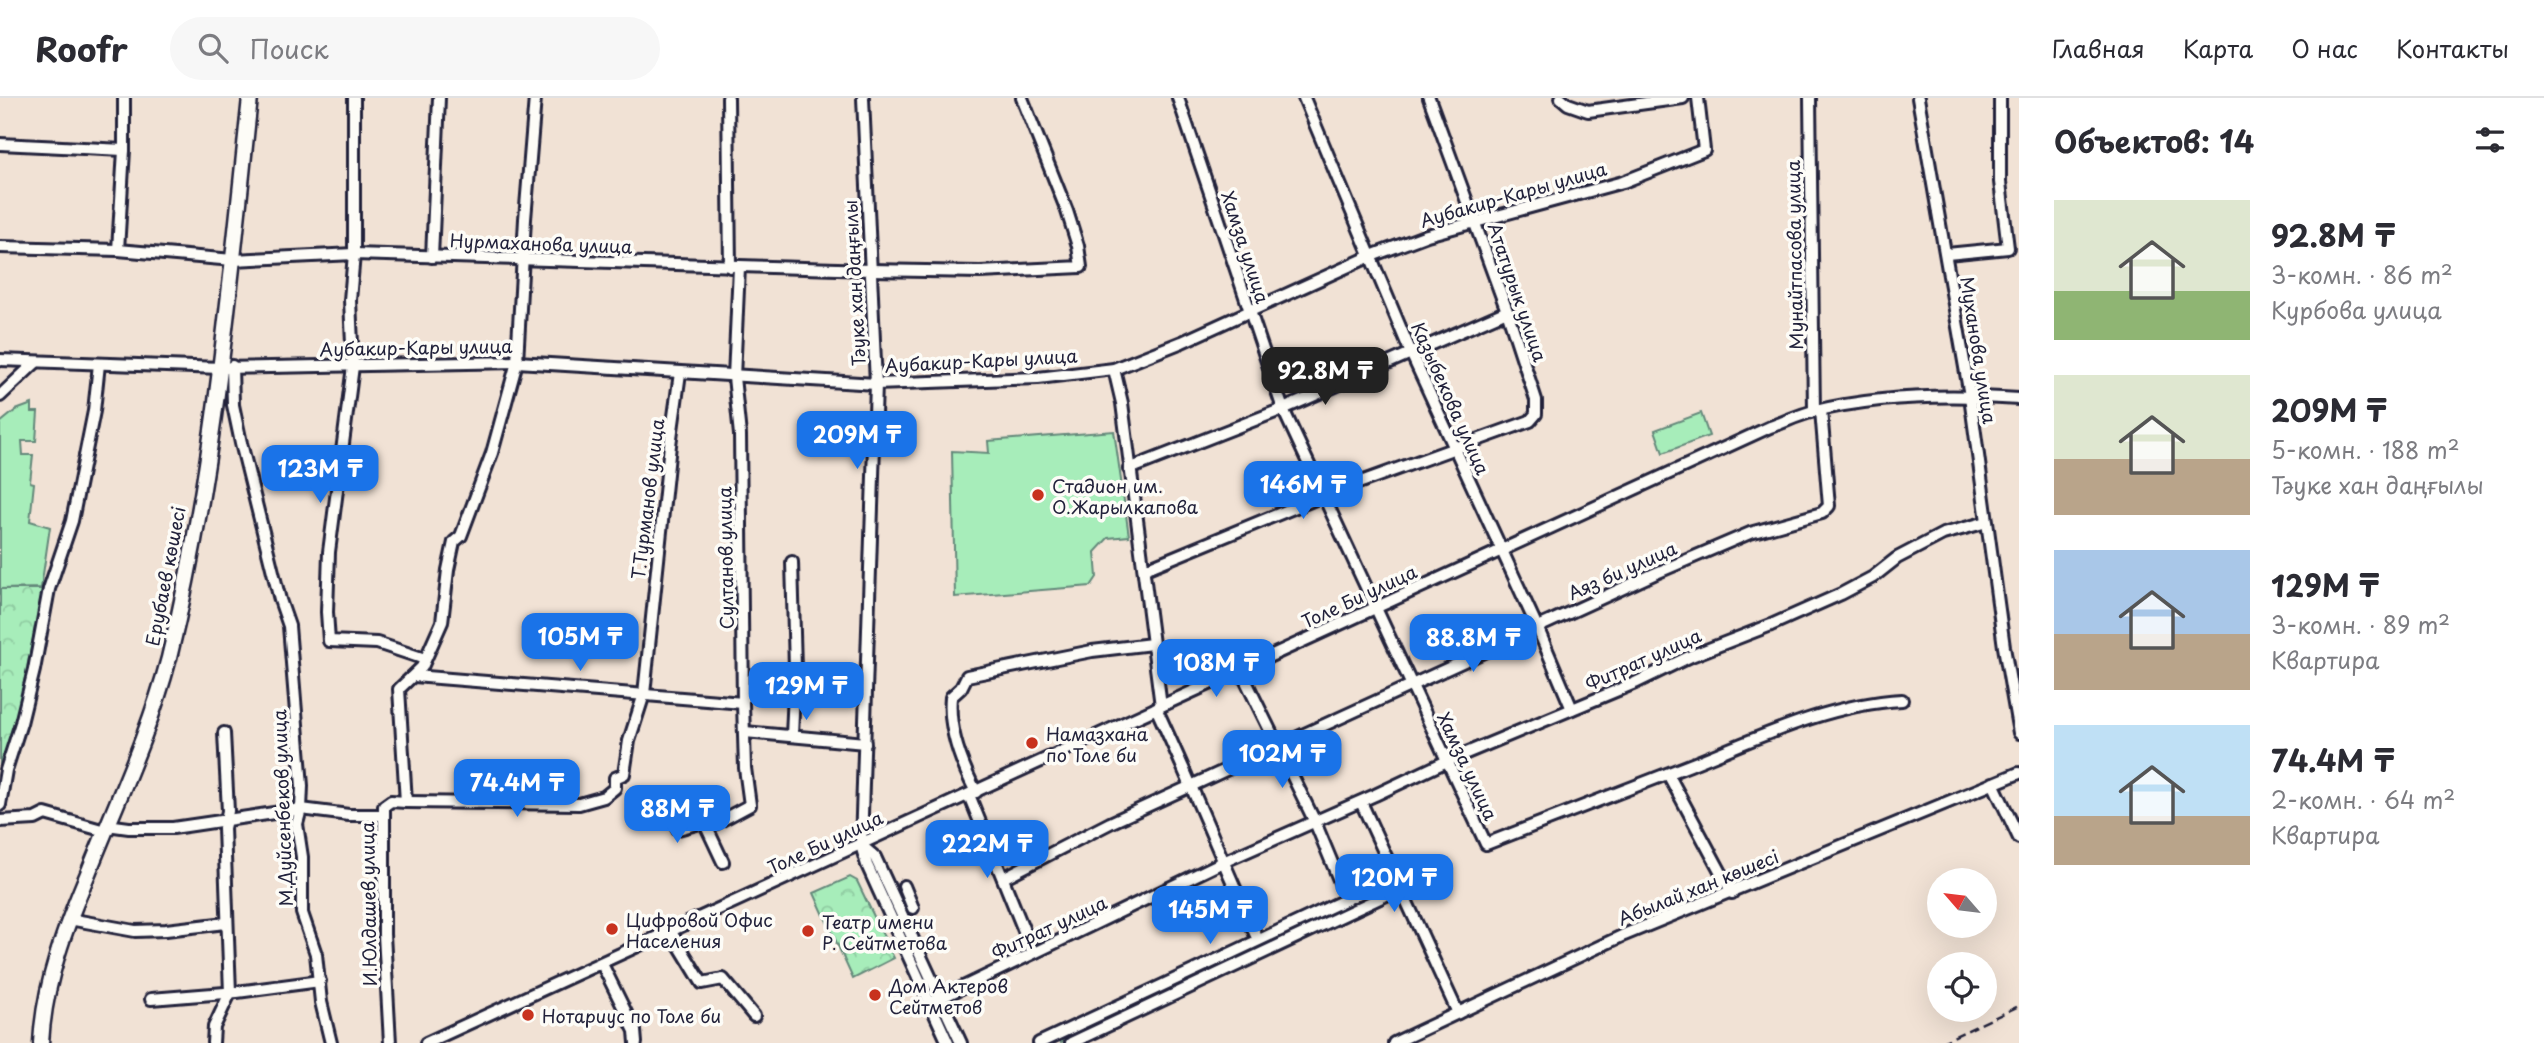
<!DOCTYPE html>
<html lang="ru">
<head>
<meta charset="utf-8">
<style>
  :root { --surface:#fff; --page:#f7f7f7; --text:#2b2b33; --muted:#7c7c81; --line:#e1e1e2; --accent:#1a73e8 }
  body { margin:0; font-family:"Playpen Sans",sans-serif; background:var(--page); color:var(--text); height:100vh; display:flex; flex-direction:column; font-size:26px; white-space:nowrap }
  * { box-sizing:border-box; margin:0 }
  p { font-size:23px; color:var(--muted) }
  .icon { flex:none; width:38px; height:38px; fill:none; stroke:currentColor; stroke-width:2; stroke-linecap:round; stroke-linejoin:round }
  .map { position:relative; flex:1; overflow:hidden }
  .side { display:flex; flex-direction:column; background:var(--surface); width:525px }
  .side>* { flex:none }
  .needle { width:46px; rotate:298deg }
  .buttons { position:absolute; left:1927px; top:770px; display:grid; gap:14px }
  .buttons a { display:grid; place-items:center; width:70px; height:70px; border-radius:50%; background:var(--surface); box-shadow:0 7px 28px #0002; font-size:35px }
  .price { position:absolute; translate:-50% -60px; padding:0 16px; border-radius:14px; background:var(--accent); color:#fff; font-size:23px; line-height:46px; filter:drop-shadow(0 2px 4px #0008) }
  .price::after { content:''; position:absolute; left:50%; top:42px; width:21px; height:16px; margin-left:-10px; background:inherit; clip-path:polygon(0 0,100% 0,50% 100%) }
  .price.selected { background:#222; color:#fff }
  ul { padding:0; list-style:none }
  li { display:flex; align-items:center; gap:21px; height:175px; padding:0 35px }
  li span { display:grid; place-items:center; flex:none; width:196px; height:140px; border-radius:0px; color:#555 }
  li>.icon { margin-inline-start:auto }
  span .icon { width:84px; height:84px; fill:#fffc; stroke-width:1 }
  li b { font-size:30px }
  h2 { display:flex; justify-content:space-between; align-items:center; height:84px; padding:0 35px; font-size:30px }
  header { display:flex; align-items:center; gap:42px; box-sizing:border-box; height:98px; padding:0 35px; background:var(--surface); border-bottom:2px solid var(--line) }
  header strong { font-size:33px }
  nav { display:flex; gap:38px; margin-inline-start:auto; font-size:24px }
  .search { width:490px; height:63px; background:var(--page); display:flex; align-items:center; gap:18px; box-sizing:border-box; padding:0 24px; border-radius:38px; color:var(--muted); font-size:26px }
  main { display:flex; flex:1; min-height:0 }
  .map>svg:first-child { display:block }
  .grass { fill:url(#grass-dots); stroke:#64887a; stroke-width:2 }
  .park { fill:url(#park-crowns); stroke:#64887a; stroke-width:2 }
  .garden { fill:#a7edba; stroke:#64887a; stroke-width:2 }
  .lines { fill:none; stroke-linecap:round; stroke-linejoin:round }
  .minor-casing { stroke:#22223b; stroke-width:16 }
  .major-casing { stroke:#22223b; stroke-width:19 }
  .minor { stroke:#fdfcf7; stroke-width:10 }
  .major { stroke:#fdfcf7; stroke-width:14 }
  .rail { stroke:#22223b; stroke-width:2.5; stroke-dasharray:10 5; stroke-linecap:butt }
  .poi-dot { fill:#c8321e; stroke:#fdfcf7; stroke-width:2.5 }
  .labels { text-anchor:middle; dominant-baseline:central; stroke-width:7; stroke-linejoin:round; paint-order:stroke }
  .street-label { font-size:18px; fill:#22223b; stroke:#fdfcf7 }
  .poi-label { font-size:18px; fill:#22223b; stroke:#fdfcf7; text-anchor:start }
</style>
</head>
<body>
<header>
<strong>Roofr</strong>
<div class="search"><svg class="icon" aria-label="search" viewBox="0 0 24 24"><circle cx="10" cy="10" r="6"/><path d="M15 15l6 6"/></svg>Поиск</div>
<nav><a>Главная</a><a>Карта</a><a>О нас</a><a>Контакты</a></nav>
</header>
<main>
<div class="map">
<svg width="2019" height="945" viewBox="0 0 2019 945">
  <defs>
    <pattern id="grass-dots" width="8" height="8" patternUnits="userSpaceOnUse" patternTransform="scale(1.75)"><rect width="8" height="8" fill="#a7edba"/><path d="M2 2h.1M6 6h.1" fill="none" stroke="#8fcba1" stroke-width="1.8" stroke-linecap="round"/></pattern>
    <pattern id="park-crowns" width="20" height="18" patternUnits="userSpaceOnUse" patternTransform="scale(1.75)"><rect width="20" height="18" fill="#a7edba"/><path d="M2 6a3 3 0 1 1 6 0M12 15a3 3 0 1 1 6 0" fill="none" stroke="#8fcba1"/></pattern>
  </defs>
  <rect width="100%" height="100%" fill="#f1e2d5"/>
  <filter id="ink" filterUnits="userSpaceOnUse"><feTurbulence type="fractalNoise" baseFrequency=".0143" numOctaves="2"/><feDisplacementMap in="SourceGraphic" scale="14" xChannelSelector="R" yChannelSelector="G"/><feConvolveMatrix kernelMatrix="1 2 1 2 8 2 1 2 1" color-interpolation-filters="sRGB"/></filter>
  <g filter="url(#ink)">
    <path class="grass" d="M1188,879L1191,885L1061,945L1059,939Z"/>
    <g class="park">
      <path d="M0,491H43L0,702Z"/>
      <path d="M850,779L857,783L894,860L853,881L814,795Z"/>
    </g>
    <g class="garden">
      <path d="M32,306V314H38L36,343H22L23,357H33L30,384L34,385L30,423L50,429L41,490L0,491V325L16,312Z"/>
      <path d="M1701,315L1709,338L1663,355L1655,332Z"/>
      <path d="M1114,333L1129,438L1108,440L1095,454L1097,479L1091,488L955,499L952,353L989,355L988,343Z"/>
    </g>
    <g class="lines">
      <g class="minor-casing">
        <g id="minor">
          <path d="M354,0V156L350,202L353,268L329,454L327,514L329,543L377,545L425,561"/>
          <path d="M728,0L730,169"/>
          <path d="M863,0L876,286L861,747L867,767L948,945"/>
          <path d="M1178,0L1283,311L1486,746C1554,720 1622,694 1690,667C1758,640 1828,606 1902,602"/>
          <path d="M1304,0L1411,255L1538,531L1572,611"/>
          <path d="M1561,0L1568,6L1588,13L1683,0"/>
          <path d="M1810,0L1814,313"/>
          <path d="M1918,0L1970,298L2004,549L2019,635"/>
          <path d="M0,46L124,52"/>
          <path d="M0,149L118,152L233,162L354,156L871,172L980,174L1081,169L1078,148L1067,113L1022,0"/>
          <path d="M118,152L124,52V0"/>
          <path d="M1947,156L2008,150L2000,84V0"/>
          <path d="M432,159L439,0"/>
          <path d="M0,262L221,270L517,264L876,286L1038,280L1114,271L1182,244L1371,158L1427,137L1623,84L1704,52L1698,0"/>
          <path d="M232,268L233,307L241,345L280,502L289,528L302,688L301,711L297,726L302,759V815L316,856L321,904L331,945"/>
          <path d="M1114,271L1122,305L1161,608"/>
          <path d="M0,298L36,264"/>
          <path d="M1129,371L1283,311L1507,213"/>
          <path d="M1145,471L1325,397L1530,323L1536,316V302L1507,213L1429,0"/>
          <path d="M1241,573L1315,724L1347,801"/>
          <path d="M414,578L743,605"/>
          <path d="M1156,610C1192,687 1223,765 1258,842"/>
          <path d="M745,634L865,645"/>
          <path d="M792,638L795,570L792,464"/>
          <path d="M1668,676L1732,795"/>
          <path d="M1993,685L2019,740"/>
          <path d="M976,694C961,665 948,631 951,599L961,590L967,578L1092,553L1152,546"/>
          <path d="M969,697L1033,855"/>
          <path d="M406,704L579,706L604,699L615,690V680L624,676L629,643L644,596L670,347L680,275"/>
          <path d="M1361,704L1458,915"/>
          <path d="M0,707L6,672L21,625L34,572L49,491L72,423L94,313L99,266"/>
          <path d="M674,719L678,731L700,725L711,727"/>
          <path d="M0,723L35,721L45,716L105,733"/>
          <path d="M107,727L129,730H173L301,711L349,717H384"/>
          <path d="M861,747L875,759L961,945"/>
          <path d="M723,764L707,730L750,707L745,670L743,605L740,337L734,279L739,169"/>
          <path d="M1003,780L1110,725L1654,476L1750,435L1822,415L1829,408L1821,312"/>
          <path d="M904,788L913,810"/>
          <path d="M69,821L135,833L166,832L226,825"/>
          <path d="M671,834L702,885L723,881L754,918"/>
          <path d="M602,866L635,933L636,945"/>
          <path d="M151,901L237,894L320,883"/>
          <path d="M930,905L1223,764L1375,697L1447,663L1635,585L1691,558L1771,527L1841,496L1873,479L1897,460L1943,436L1987,424"/>
          <path d="M213,945L214,929L230,895L224,730L228,713L224,635"/>
          <path d="M390,945L384,836V708L391,703L406,704L399,591L422,569L442,524L448,472L454,444L461,438L492,355L517,264L525,121L535,0"/>
          <path d="M426,945L1770,329C1785,324 1800,316 1815,313C1882,297 1951,296 2019,301"/>
          <path d="M1039,945L1394,779"/>
          <path d="M1071,945L1399,791"/>
          <path d="M1394,945L1624,837L2019,675"/>
        </g>
      </g>
      <g class="major-casing">
        <path id="major" d="M41,945C44,885 66,827 89,773C117,703 150,633 169,560C214,377 230,187 250,0"/>
      </g>
      <use href="#minor" class="minor"/>
      <use href="#major" class="major"/>
      <path class="rail" d="M1940,945L2019,908"/>
    </g>
  </g>
  <g class="poi-dot">
    <circle cx="1038" cy="397" r="7"/>
    <circle cx="1032" cy="645" r="7"/>
    <circle cx="612" cy="831" r="7"/>
    <circle cx="808" cy="833" r="7"/>
    <circle cx="875" cy="897" r="7"/>
    <circle cx="528" cy="917" r="7"/>
  </g>
  <g class="labels">
    <g class="street-label">
      <text transform="translate(1513 96) rotate(-16)">Аубакир-Кары улица</text>
      <text transform="translate(541 145) rotate(2)">Нурмаханова улица</text>
      <text transform="translate(1246 149) rotate(72)">Хамза улица</text>
      <text transform="translate(1794 157) rotate(-91)">Мунайтпасова улица</text>
      <text transform="translate(854 185) rotate(-93)">Тәуке хан даңғылы</text>
      <text transform="translate(1518 194) rotate(71)">Ататурык улица</text>
      <text transform="translate(416 249) rotate(-1)">Аубакир-Кары улица</text>
      <text transform="translate(1979 252) rotate(81)">Муханова улица</text>
      <text transform="translate(981 262) rotate(-3)">Аубакир-Кары улица</text>
      <text transform="translate(1451 300) rotate(66)">Казыбекова улица</text>
      <text transform="translate(647 401) rotate(-83)">Т.Турманов улица</text>
      <text transform="translate(725 460) rotate(-91)">Султанов улица</text>
      <text transform="translate(1622 472) rotate(-24)">Аяз би улица</text>
      <text transform="translate(165 478) rotate(-79)">Ерубаев көшесі</text>
      <text transform="translate(1359 498) rotate(-25)">Толе Би улица</text>
      <text transform="translate(1643 561) rotate(-24)">Фитрат улица</text>
      <text transform="translate(1468 668) rotate(65)">Хамза улица</text>
      <text transform="translate(282 710) rotate(-92)">М.Дуйсенбеков улица</text>
      <text transform="translate(825 744) rotate(-25)">Толе Би улица</text>
      <text transform="translate(1698 789) rotate(-22)">Абылай хан көшесі</text>
      <text transform="translate(368 806) rotate(-91)">И.Юлдашев улица</text>
      <text transform="translate(1049 829) rotate(-25)">Фитрат улица</text>
    </g>
    <g class="poi-label">
      <text x="1052" y="387">Стадион им.<tspan x="1052" dy="21">О.Жарылкапова</tspan></text>
      <text x="1046" y="635">Намазхана<tspan x="1046" dy="21">по Толе би</tspan></text>
      <text x="626" y="821">Цифровой Офис<tspan x="626" dy="21">Населения</tspan></text>
      <text x="822" y="823">Театр имени<tspan x="822" dy="21">Р. Сейтметова</tspan></text>
      <text x="889" y="887">Дом Актеров<tspan x="889" dy="21">Сейтметов</tspan></text>
      <text x="542" y="917">Нотариус по Толе би</text>
    </g>
  </g>
</svg>
<div class="buttons">
<a><svg class="needle" viewBox="-14 -14 28 28"><path d="M0-13l5 13h-10z" fill="#e53935"/><path d="M0 13l5-13h-10z" fill="#7c7c81"/></svg></a>
<a><svg class="icon" aria-label="locate" viewBox="0 0 24 24"><circle cx="12" cy="12" r="6"/><path d="M12 2v4M12 18v4M2 12h4M18 12h4"/></svg></a>
</div>
<b class="price selected" style="left:1325px;top:309px">92.8M ₸</b>
<b class="price" style="left:857px;top:373px">209M ₸</b>
<b class="price" style="left:320px;top:407px">123M ₸</b>
<b class="price" style="left:1303px;top:423px">146M ₸</b>
<b class="price" style="left:580px;top:575px">105M ₸</b>
<b class="price" style="left:1473px;top:576px">88.8M ₸</b>
<b class="price" style="left:1216px;top:601px">108M ₸</b>
<b class="price" style="left:806px;top:624px">129M ₸</b>
<b class="price" style="left:1282px;top:692px">102M ₸</b>
<b class="price" style="left:517px;top:721px">74.4M ₸</b>
<b class="price" style="left:677px;top:747px">88M ₸</b>
<b class="price" style="left:987px;top:782px">222M ₸</b>
<b class="price" style="left:1394px;top:816px">120M ₸</b>
<b class="price" style="left:1210px;top:848px">145M ₸</b>
</div>
<section class="side">
<h2>Объектов: 14<svg class="icon" aria-label="filters" viewBox="0 0 24 24"><path d="M4 7h16M4 17h16"/><circle cx="9" cy="7" r="2"/><circle cx="15" cy="17" r="2"/></svg></h2>
<ul>
<li><span style="background:linear-gradient(#dfe7d0 65%,#8fb573 0)"><svg class="icon" aria-label="home" viewBox="0 0 24 24"><path d="M3 11l9-7 9 7M6 9v11h12V9"/></svg></span><div><b>92.8M ₸</b><p>3-комн. · 86 m²</p><p>Курбова улица</p></div></li>
<li><span style="background:linear-gradient(#dfe7d0 60%,#b9a48a 0)"><svg class="icon" aria-label="home" viewBox="0 0 24 24"><path d="M3 11l9-7 9 7M6 9v11h12V9"/></svg></span><div><b>209M ₸</b><p>5-комн. · 188 m²</p><p>Тәуке хан даңғылы</p></div></li>
<li><span style="background:linear-gradient(#a9c7e8 60%,#b9a48a 0)"><svg class="icon" aria-label="home" viewBox="0 0 24 24"><path d="M3 11l9-7 9 7M6 9v11h12V9"/></svg></span><div><b>129M ₸</b><p>3-комн. · 89 m²</p><p>Квартира</p></div></li>
<li><span style="background:linear-gradient(#bfe0f5 65%,#b9a48a 0)"><svg class="icon" aria-label="home" viewBox="0 0 24 24"><path d="M3 11l9-7 9 7M6 9v11h12V9"/></svg></span><div><b>74.4M ₸</b><p>2-комн. · 64 m²</p><p>Квартира</p></div></li>
</ul>
</section>
</main>
</body>
</html>
